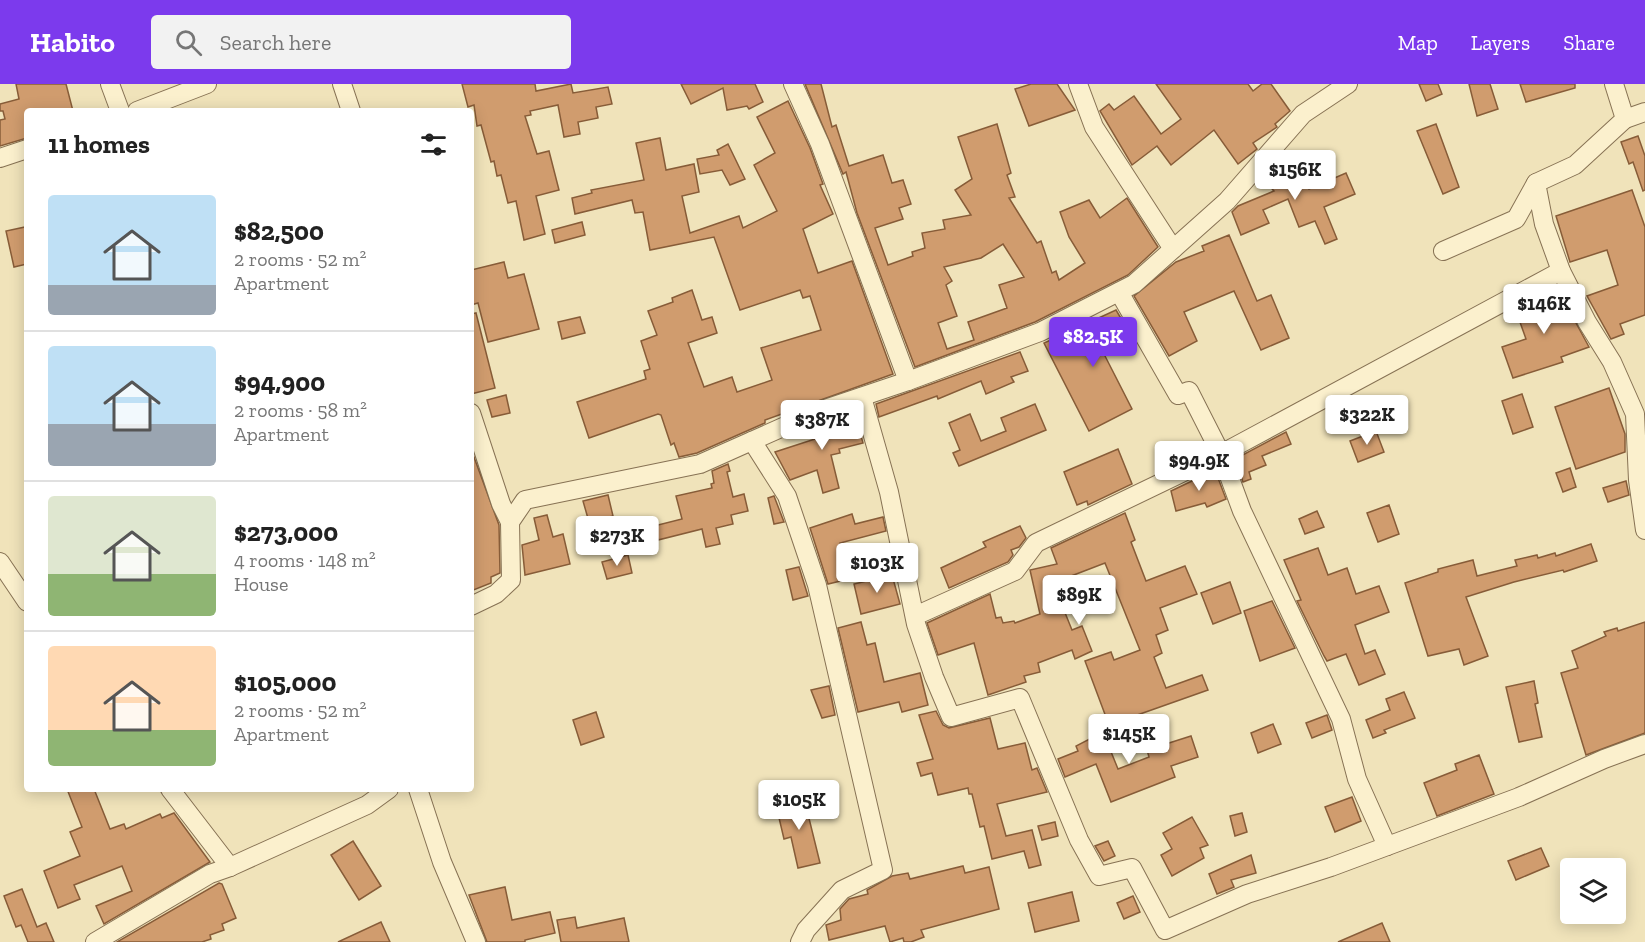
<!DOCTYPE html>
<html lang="en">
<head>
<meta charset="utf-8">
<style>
  :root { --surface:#fff; --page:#f2f2f2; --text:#222; --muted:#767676; --line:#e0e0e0; --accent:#7c3aed }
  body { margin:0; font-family:"Zilla Slab",serif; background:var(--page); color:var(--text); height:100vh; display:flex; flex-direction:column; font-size:22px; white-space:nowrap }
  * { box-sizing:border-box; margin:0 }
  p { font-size:20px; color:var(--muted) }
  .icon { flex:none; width:33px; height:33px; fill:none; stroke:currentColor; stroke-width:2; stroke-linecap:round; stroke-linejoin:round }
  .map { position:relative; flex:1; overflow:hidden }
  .side { position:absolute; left:24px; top:24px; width:450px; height:684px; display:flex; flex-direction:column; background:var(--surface); border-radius:6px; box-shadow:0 3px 15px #0003 }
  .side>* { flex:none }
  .tools { position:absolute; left:1560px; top:774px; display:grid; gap:12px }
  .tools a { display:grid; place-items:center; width:66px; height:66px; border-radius:6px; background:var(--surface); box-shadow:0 3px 15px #0003; font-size:30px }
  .price { position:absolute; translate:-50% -51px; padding:0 14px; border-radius:6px; background:#fff; color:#222; font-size:20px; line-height:39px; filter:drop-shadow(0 2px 3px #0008) }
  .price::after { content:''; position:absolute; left:50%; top:36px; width:18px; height:14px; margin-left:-9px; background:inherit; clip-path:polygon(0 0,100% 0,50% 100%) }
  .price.active { background:var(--accent); color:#fff }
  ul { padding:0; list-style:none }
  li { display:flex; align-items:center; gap:18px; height:150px; padding:0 24px }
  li+li { border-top:2px solid var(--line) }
  li span { display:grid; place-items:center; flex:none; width:168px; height:120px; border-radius:6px; color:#555 }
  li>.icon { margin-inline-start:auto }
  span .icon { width:72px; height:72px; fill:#fffc; stroke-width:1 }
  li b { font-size:26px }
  h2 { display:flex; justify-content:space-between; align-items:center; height:72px; padding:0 24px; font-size:26px }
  header { display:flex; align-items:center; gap:36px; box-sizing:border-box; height:84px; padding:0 30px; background:var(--accent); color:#fff }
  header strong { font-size:28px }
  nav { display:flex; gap:33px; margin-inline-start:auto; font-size:21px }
  .search { width:420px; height:54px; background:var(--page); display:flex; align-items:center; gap:15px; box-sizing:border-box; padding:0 21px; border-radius:6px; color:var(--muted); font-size:22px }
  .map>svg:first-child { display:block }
  .building { fill:#d09c6e; stroke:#875c38; stroke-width:1.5; fill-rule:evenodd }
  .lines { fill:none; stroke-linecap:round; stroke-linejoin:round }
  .street-casing { stroke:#877254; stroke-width:20 }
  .street { stroke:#fbf0cd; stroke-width:18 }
</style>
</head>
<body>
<header>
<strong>Habito</strong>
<div class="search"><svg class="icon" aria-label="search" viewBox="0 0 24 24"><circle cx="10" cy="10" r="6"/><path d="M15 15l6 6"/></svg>Search here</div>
<nav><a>Map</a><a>Layers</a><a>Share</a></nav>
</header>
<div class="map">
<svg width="1645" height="858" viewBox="0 0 1645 858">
  <rect width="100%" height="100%" fill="#f0e3ba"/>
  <g class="building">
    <path d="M16,0H66L73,27H27V54L0,62V36L5,35L3,27H0V20L19,15Z"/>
    <path d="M462,0H535L536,7L571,0L573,9L608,3L612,20L596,23L598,34L578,38L580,50L564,53L558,21L530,27L531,31L525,32L537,70L549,67L559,106L536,112L545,150L524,156L516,117L508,119L501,91L497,92L494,77L491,78L481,41L477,42L474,21L468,23Z"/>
    <path d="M681,0H755L763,18L749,25L747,22L727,26L723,4L691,20Z"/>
    <path d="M805,0H821L832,43L836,41L849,82L883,71L892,99L903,96L911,120L899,124L903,135L875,144L888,181L913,172L912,168L925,164L922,149L945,145L943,136L971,131L955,106L972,95L958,53L997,40L1011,89L1007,91L1015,113L1009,114L1037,159L1041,157L1052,189L1056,187L1059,196L1085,179L1069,153L1060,128L1089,116L1100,134L1127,114L1158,163L1128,191L1035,238L915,283L857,129L846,88L843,90ZM1003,160L1024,193L999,201L1007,224L968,238L974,256L947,265L938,239L957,232L946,201L952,197L944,183L981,174Z"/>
    <path d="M1031,0H1057L1075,26L1029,42L1015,5Z"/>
    <path d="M1156,0H1248L1253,7L1262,0H1271L1290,27L1275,40L1277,43L1253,59L1257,65L1238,80L1214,46L1171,81L1157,62L1132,81L1100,27L1109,20L1114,26L1134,12L1161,50L1181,35Z"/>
    <path d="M1419,0H1438L1442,10L1426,17Z"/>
    <path d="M1469,0H1490L1498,25L1477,32Z"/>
    <path d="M1520,0H1575V4L1526,18Z"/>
    <path d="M788,17L810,64L823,100L820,101L833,130L803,145L818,189L852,177L893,290L765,336V339L697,369L679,373L674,359L671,361L661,331L658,330L589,354L577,318L646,295L644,287L650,285L641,257L657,251L648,227L673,218L672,214L692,206L702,236L712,233L717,249L688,259L704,303L732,293L737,308L772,296L761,264L821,246L810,212L803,214L800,206L740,226L714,153L650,166L643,128L635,129L632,116L575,130L572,114L592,109L591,106L644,96L636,59L660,54L666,86L694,80L699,108L682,112L690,149L739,132L743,144L777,127L754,81L775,69L757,33Z"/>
    <path d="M1436,40L1459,103L1443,110L1417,47Z"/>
    <path d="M1638,52L1645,72V106L1643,107L1633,78L1629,80L1621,58Z"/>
    <path d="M728,60L745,95L730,101L722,86L700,90L697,75L719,71L717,66Z"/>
    <path d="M1284,76L1301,96L1304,95L1309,105L1346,89L1355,110L1324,123L1337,155L1325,160L1315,137L1299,143L1288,115L1263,126L1269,139L1241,151L1232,128L1238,122L1274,107L1262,94Z"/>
    <path d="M1632,106L1645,143V231L1620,240L1624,250L1611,255L1587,212L1618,201L1607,166L1570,178L1556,132Z"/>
    <path d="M582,138L585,151L555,159L552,146Z"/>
    <path d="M25,143L27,180L14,183L6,147Z"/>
    <path d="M1229,151L1257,217L1271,211L1289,254L1261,266L1234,207L1184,228L1197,257L1169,272L1134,212L1176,178L1204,167L1202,162Z"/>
    <path d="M504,178L508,194L524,190L539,245L488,258L478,219L471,221V186Z"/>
    <path d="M1556,202L1589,263L1561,273L1563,278L1513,294L1502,263L1526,255L1515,224Z"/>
    <path d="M1116,226L1135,258L1104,270L1132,325L1089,347L1044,259Z"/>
    <path d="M476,229L495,304L471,310V230Z"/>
    <path d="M580,233L585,249L562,255L558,238Z"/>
    <path d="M1020,268L1028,287L1011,293L1014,298L986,310L981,297L938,315L937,312L879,333L876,320Z"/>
    <path d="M1609,304L1625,350V368L1576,385L1555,323Z"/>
    <path d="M1522,310L1533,343L1513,350L1502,317Z"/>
    <path d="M506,311L510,329L492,333L487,316Z"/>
    <path d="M1035,320L1046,346L959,382L953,369L960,366L949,339L970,330L981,357L1006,347L1001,334Z"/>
    <path d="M854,327L863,359L839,365L840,369L831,371L839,404L823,409L817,386L790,396L775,368L815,355L812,343Z"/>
    <path d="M1376,347L1384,368L1358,378L1350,357Z"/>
    <path d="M1286,348L1291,360L1262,372L1266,381L1249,388L1251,395L1243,398L1235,375Z"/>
    <path d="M471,365L499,441L500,489L491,493V499L471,507Z"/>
    <path d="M1118,365L1132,400L1088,421L1087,417L1077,421L1064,388Z"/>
    <path d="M728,380L730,387L727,388L733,413L744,410L748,427L731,431L733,440L716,444L720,460L706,463L702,445L658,456L654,442L682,435L676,412L712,404L711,400L714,399L712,387Z"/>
    <path d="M1570,384L1576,403L1563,408L1556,389Z"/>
    <path d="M1215,386L1226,415L1207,423L1205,419L1176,427L1171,407Z"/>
    <path d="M1626,397L1629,411L1608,418L1603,404Z"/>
    <path d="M608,411L613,432L589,438L583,417Z"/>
    <path d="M774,412L784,438L774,440L768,414Z"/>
    <path d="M1389,421L1399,450L1378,458L1367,429Z"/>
    <path d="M1317,427L1324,443L1305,450L1299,435Z"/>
    <path d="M1125,429L1135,456L1131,458L1146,497L1185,482L1197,510L1160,524L1168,546L1156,551L1162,569L1154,573L1166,604L1202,591L1208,606L1109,641L1085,577L1111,568L1114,576L1140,566L1105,479L1053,499L1072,546L1082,542L1092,567L1075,575L1072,566L1038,579L1040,588L1024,592L1026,598L988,611L974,559L938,571L927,539L990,510L996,534L1001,533L1003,539L1014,537L1015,539L1040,530L1030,486L1057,480L1051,464Z"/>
    <path d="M852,430L855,440L883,433L886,447L840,459L849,495L828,500L810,444Z"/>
    <path d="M547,431L553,453L563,450L570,480L525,491L522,461L539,456L534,434Z"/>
    <path d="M1020,442L1026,454L1019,463L1011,466L1013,471L1008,478L949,504L941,484L986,463L983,458Z"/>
    <path d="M1591,460L1597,477L1564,488L1563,486L1514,498L1466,513L1488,572L1464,581L1459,565L1428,572L1405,499L1438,488V485L1473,476L1477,492L1517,482L1515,476L1537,471L1538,474L1555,469L1556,472Z"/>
    <path d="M1318,464L1328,491L1347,484L1356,510L1379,502L1389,528L1355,541L1365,570L1375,566L1385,590L1359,601L1346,570L1327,577L1324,572L1297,517L1301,516L1284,476Z"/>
    <path d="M628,471L632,489L607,495L602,478Z"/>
    <path d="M799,483L808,512L793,516L786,486Z"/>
    <path d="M892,491L900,520L861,530L854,500Z"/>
    <path d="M1230,498L1241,529L1213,540L1201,509Z"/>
    <path d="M1272,517L1295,564L1260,577L1244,527Z"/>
    <path d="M861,538L867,561L875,559L884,598L920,589L928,621L902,628L899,618L858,628L838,544Z"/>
    <path d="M1645,538V649L1586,671L1561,589L1578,584L1572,567L1606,552L1604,548L1617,544L1618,547Z"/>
    <path d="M1534,597L1538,619L1535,620L1542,653L1519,658L1506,603Z"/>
    <path d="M829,602L835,631L822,634L811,606Z"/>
    <path d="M1404,608L1415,634L1384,646L1386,649L1373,654L1366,636L1390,626L1386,615Z"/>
    <path d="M936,627L943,641L949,644L990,634L998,665L1025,659L1032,686L1037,684L1047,708L997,720L1006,752L1032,746L1041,781L1029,784L1024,767L992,775L984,742L980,743L972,710H969L968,704L938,711L932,689L921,692L917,679L933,675L919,631Z"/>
    <path d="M596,628L604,653L581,661L573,636Z"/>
    <path d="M1327,631L1332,646L1312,654L1306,639Z"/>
    <path d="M1273,640L1281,660L1258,669L1251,649Z"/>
    <path d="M1103,648L1118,685L1149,673L1147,666L1191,652L1198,673L1171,682L1175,693L1111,718L1096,680L1065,693L1058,675L1078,667L1076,662Z"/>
    <path d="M1479,671L1494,710L1437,732L1424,699L1457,686L1455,680Z"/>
    <path d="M67,705H94L110,745L124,740L126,745L160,730L162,734L174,729L210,778L104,840L96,822L132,807L122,782L74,801L80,815L58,824L44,787L80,772L70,748L82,743Z"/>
    <path d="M1352,713L1361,737L1335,748L1325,723Z"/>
    <path d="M804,714L820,779L798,784L791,753L784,755L776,721Z"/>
    <path d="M1242,729L1247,748L1235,752L1230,732Z"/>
    <path d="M1192,733L1208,761L1200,764L1204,774L1172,792L1161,771L1172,765L1163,749Z"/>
    <path d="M1055,738L1058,752L1042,756L1038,742Z"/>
    <path d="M353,757L381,802L359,816L331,771Z"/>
    <path d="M1108,757L1115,772L1104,777L1095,762Z"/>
    <path d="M1541,764L1549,782L1516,796L1508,777Z"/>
    <path d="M1251,771L1256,789L1231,796L1234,803L1217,810L1209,790Z"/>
    <path d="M963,782L965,789L989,783L999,825L921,846L924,853L911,858H904L903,854L890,858L885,842L829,856L826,841L841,836L840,825L849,815L868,810L867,806L892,792L908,789L910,795Z"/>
    <path d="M219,799L222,800L236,834L222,840L224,846L210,851L211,855L202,858H117Z"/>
    <path d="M505,803L512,836L550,828L555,849L525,856V858H487L469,811Z"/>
    <path d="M22,805L37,843L46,839L54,858H28L21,841L16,843L4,812Z"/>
    <path d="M1072,808L1079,837L1035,848L1028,819Z"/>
    <path d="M1133,812L1140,828L1124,835L1117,819Z"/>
    <path d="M575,833L577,844L624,834L629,858H561L557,836Z"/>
    <path d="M381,838L390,858H338Z"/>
    <path d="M1382,839L1390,858H1338Z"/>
  </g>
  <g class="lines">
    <g class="street-casing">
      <g id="street">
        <path d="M110,0L120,27"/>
        <path d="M342,0L351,27"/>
        <path d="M793,0L820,60L908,297"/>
        <path d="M1078,0L1094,43L1173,165"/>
        <path d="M1614,0L1625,35L1575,81L1536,99L1544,140L1561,187L1587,238L1612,278L1635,330L1638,396L1645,446"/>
        <path d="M137,27L207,0"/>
        <path d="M1625,35L1645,28"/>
        <path d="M0,74L27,65"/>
        <path d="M1443,167L1516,135L1536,99"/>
        <path d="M1119,208L1178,311L1189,307L1221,370L1242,427L1341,635L1357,695L1387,762"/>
        <path d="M862,313L889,408L916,540L934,593L951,633L1020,614L1079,756L1099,792L1132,784L1165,846L1247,810L1331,783L1519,713L1604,675L1645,660"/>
        <path d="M471,329L501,420L510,438"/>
        <path d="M752,357L787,412L817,501L883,786L842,806L806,846L800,858"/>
        <path d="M0,478L27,518"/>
        <path d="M471,522L496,510L511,496L510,438L525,416L700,380L819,327L908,297L1040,248L1134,200L1227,117L1303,30L1348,0"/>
        <path d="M915,532L1015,487L1036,459L1221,370L1561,187"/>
        <path d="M170,705L230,783"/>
        <path d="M418,705L442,778L476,858"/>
        <path d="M95,858L210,790L230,783L367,721L389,705"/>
      </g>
    </g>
    <use href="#street" class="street"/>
  </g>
</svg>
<div class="tools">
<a><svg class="icon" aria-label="layers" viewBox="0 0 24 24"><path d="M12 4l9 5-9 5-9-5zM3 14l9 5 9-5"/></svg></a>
</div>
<b class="price" style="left:1295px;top:117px">$156K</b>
<b class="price" style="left:1544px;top:251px">$146K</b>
<b class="price active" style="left:1093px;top:284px">$82.5K</b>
<b class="price" style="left:1367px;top:362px">$322K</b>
<b class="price" style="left:822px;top:367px">$387K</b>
<b class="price" style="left:1199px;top:408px">$94.9K</b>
<b class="price" style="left:617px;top:483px">$273K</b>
<b class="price" style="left:877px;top:510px">$103K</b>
<b class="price" style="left:1079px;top:542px">$89K</b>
<b class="price" style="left:1129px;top:681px">$145K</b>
<b class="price" style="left:799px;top:747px">$105K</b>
<section class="side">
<h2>11 homes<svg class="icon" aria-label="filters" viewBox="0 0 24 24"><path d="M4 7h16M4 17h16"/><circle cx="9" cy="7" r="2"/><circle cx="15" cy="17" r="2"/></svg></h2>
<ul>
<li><span style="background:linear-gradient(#bfe0f5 75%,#9aa5b1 0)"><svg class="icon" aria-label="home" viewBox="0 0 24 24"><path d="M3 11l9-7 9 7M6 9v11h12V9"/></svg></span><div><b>$82,500</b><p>2 rooms · 52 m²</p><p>Apartment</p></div></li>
<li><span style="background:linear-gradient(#bfe0f5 65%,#9aa5b1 0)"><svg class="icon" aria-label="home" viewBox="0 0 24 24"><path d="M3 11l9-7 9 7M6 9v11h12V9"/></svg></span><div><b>$94,900</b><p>2 rooms · 58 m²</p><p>Apartment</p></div></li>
<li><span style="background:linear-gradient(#dfe7d0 65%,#8fb573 0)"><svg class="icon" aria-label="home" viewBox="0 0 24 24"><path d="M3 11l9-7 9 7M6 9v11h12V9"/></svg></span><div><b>$273,000</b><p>4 rooms · 148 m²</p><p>House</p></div></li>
<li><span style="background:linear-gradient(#ffd9b3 70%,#8fb573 0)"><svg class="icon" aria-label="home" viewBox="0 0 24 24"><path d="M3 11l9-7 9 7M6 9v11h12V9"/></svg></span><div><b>$105,000</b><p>2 rooms · 52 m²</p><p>Apartment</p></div></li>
</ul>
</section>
</div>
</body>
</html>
